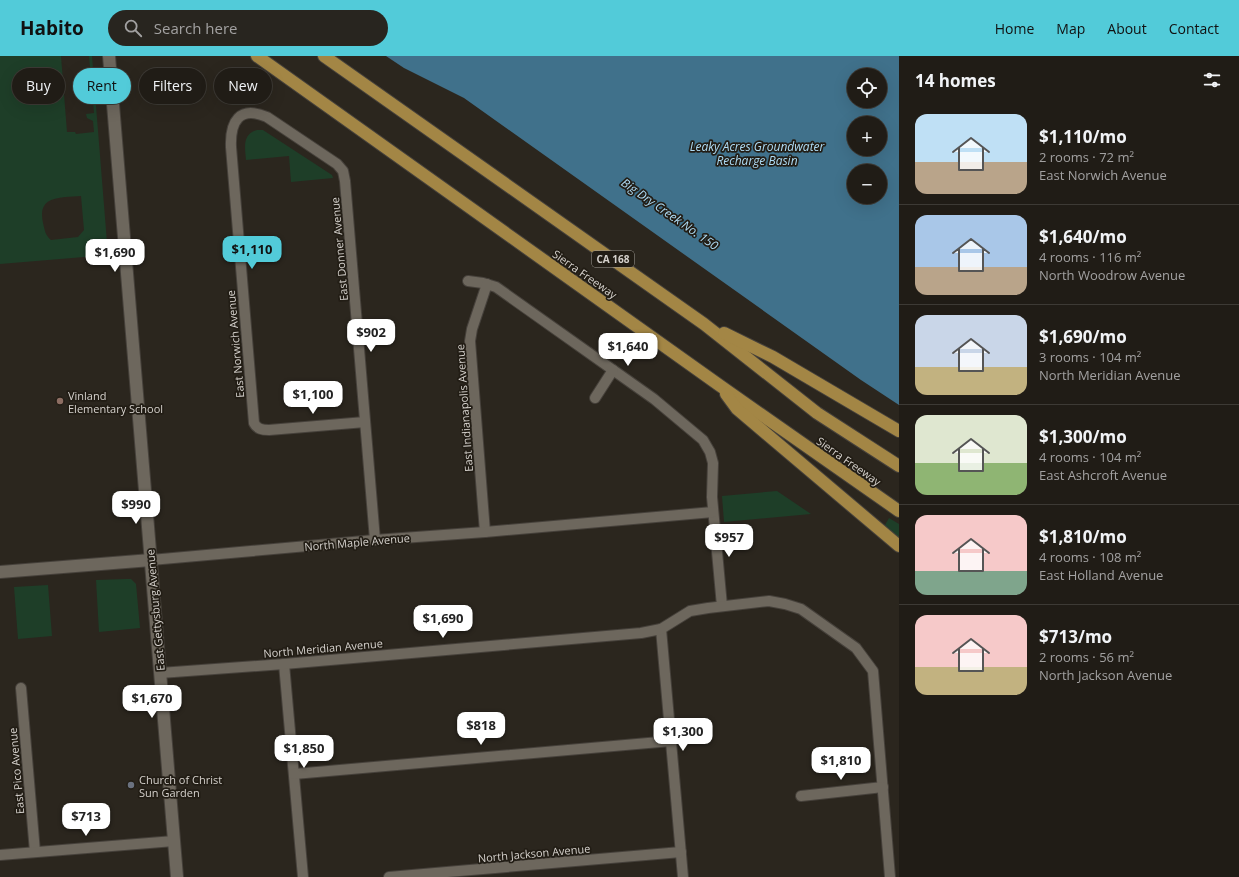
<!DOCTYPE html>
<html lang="en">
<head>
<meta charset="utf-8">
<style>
  :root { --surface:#201c16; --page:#28251f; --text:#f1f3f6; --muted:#a2a1a1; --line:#3d3a35; --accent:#52cbd9 }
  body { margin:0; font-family:"Open Sans",sans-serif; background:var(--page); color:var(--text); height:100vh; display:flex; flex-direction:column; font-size:15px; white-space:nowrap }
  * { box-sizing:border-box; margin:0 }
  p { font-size:13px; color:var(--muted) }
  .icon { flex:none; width:22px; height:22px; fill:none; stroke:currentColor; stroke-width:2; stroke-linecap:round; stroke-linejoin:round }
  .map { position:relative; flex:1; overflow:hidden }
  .drawer { display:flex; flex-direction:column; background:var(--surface); width:340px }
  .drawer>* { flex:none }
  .top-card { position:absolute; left:12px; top:12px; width:380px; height:36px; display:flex; gap:8px }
  .buttons { position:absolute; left:847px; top:12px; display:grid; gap:8px }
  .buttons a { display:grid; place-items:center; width:40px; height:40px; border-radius:50%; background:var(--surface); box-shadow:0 4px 16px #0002,0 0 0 1px var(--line); font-size:20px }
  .price { position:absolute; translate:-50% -34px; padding:0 9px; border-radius:8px; background:#fff; color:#222; font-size:13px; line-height:26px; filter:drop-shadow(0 1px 2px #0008) }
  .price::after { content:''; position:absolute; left:50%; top:24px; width:12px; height:9px; margin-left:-6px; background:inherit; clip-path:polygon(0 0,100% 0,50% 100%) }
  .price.current { background:var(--accent); color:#111 }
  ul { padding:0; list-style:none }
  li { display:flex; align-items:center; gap:12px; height:100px; padding:0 16px }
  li+li { border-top:1px solid var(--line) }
  li span { display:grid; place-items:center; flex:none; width:112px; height:80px; border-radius:12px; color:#555 }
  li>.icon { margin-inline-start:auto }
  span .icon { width:48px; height:48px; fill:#fffc; stroke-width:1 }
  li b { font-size:17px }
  h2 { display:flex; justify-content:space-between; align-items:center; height:48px; padding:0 16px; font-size:17px }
  .chip { padding:0 14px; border-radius:18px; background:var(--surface); box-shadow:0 4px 16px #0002,0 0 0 1px var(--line); font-size:14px; line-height:36px }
  .chip.current { background:var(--accent); color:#111 }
  header { display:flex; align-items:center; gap:24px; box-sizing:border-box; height:56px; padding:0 20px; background:var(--accent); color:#111 }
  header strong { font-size:19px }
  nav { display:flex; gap:22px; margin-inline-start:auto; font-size:14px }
  .search { width:280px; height:36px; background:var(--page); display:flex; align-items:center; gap:10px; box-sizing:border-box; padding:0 14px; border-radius:22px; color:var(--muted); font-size:15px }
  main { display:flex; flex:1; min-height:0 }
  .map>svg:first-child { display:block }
  .green { fill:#1e3e28; fill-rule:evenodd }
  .water { fill:#40718b; fill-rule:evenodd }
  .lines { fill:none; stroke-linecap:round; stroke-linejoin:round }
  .minor-casing { stroke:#46413b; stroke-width:12 }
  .tertiary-casing { stroke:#46413b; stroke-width:14 }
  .motorway-casing { stroke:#46413b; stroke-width:14 }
  .minor { stroke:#6d675d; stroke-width:10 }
  .tertiary { stroke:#6d675d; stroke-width:12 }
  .motorway { stroke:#a38645; stroke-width:12 }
  .education-dot { fill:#8d6e63; stroke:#221d15; stroke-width:1.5 }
  .worship-dot { fill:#6b7280; stroke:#221d15; stroke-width:1.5 }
  .labels { text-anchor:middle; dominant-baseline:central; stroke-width:3.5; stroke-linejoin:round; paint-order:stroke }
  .shield { fill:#221d15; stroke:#9f9b95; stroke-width:1 }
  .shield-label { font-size:10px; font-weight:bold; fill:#d5d1cc }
  .street-label { font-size:11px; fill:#d5d1cc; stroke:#221d15 }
  .poi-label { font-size:11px; fill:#d5d1cc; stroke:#221d15; text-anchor:start }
  .water-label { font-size:12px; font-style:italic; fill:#afdcf5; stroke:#221d15 }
</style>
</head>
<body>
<header>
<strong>Habito</strong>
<div class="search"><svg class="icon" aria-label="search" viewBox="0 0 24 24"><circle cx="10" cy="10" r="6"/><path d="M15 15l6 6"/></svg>Search here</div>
<nav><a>Home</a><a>Map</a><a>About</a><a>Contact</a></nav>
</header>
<main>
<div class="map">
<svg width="899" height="821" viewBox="0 0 899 821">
  <rect width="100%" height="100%" fill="#2b261e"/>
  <g class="green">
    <path d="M0,0H61L67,76H75L76,78L94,76L93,65L87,62L86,58L94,57L89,0H92L108,199L0,208ZM81,140L84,174L78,181L51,184C45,179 45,175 43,167C39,148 47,143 65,141C70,141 76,140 81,140Z"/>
    <path d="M257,74H263L266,76L332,119L333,122L291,126L289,100L246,104C245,92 242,78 257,74Z"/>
    <path d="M777,435L811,458L724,466L722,440Z"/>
    <path d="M889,462L899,468V482L885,469Z"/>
    <path d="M126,523H131L136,528L140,572L99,576L96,524Z"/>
    <path d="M48,529L52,580L18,583L14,531Z"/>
  </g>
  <path class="water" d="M386,0H899V349L861,324L464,42L404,12ZM854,19H880V45H854ZM854,67H880V93H854ZM854,115H880V141H854Z"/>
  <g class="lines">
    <g class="minor-casing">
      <g id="minor">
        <path d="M468,225L483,227L496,231L654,343L703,384L710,396L713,407L712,441L722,550"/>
        <path d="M595,342L613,314"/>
        <path d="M365,366L269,374C262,374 257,373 254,367L231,91C230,66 239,49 267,61L337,108L343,115L345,125L375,484"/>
        <path d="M485,476L470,285L472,273L487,228"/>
        <path d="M151,504L375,484L485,476L713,456"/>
        <path d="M661,573L683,821"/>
        <path d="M284,608L303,821"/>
        <path d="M160,617L284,608L641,577L661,573L690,555L708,552L769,545L785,548L801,553L856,592L873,615L890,821"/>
        <path d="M21,632L35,796"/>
        <path d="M294,718L671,685"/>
        <path d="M801,740L883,731"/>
        <path d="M0,799L174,785"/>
        <path d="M389,821L681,796"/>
      </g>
    </g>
    <g class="tertiary-casing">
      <g id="tertiary">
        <path d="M109,0L177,821"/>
        <path d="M0,516L151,504"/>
      </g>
    </g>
    <g class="motorway-casing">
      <g id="motorway">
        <path d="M257,0L719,329L899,455"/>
        <path d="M324,0L704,268L817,357L899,410"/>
        <path d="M724,277L773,301L899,375"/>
        <path d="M726,338L737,353L899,490"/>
      </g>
    </g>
    <use href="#minor" class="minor"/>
    <use href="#tertiary" class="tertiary"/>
    <use href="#motorway" class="motorway"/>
  </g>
  <circle class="education-dot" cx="60" cy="345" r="4"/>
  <circle class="worship-dot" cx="131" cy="729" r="4"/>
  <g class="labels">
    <rect class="shield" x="592" y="195" width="42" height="16" rx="3"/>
    <g class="shield-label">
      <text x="613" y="203">CA 168</text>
    </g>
    <g class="street-label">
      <text transform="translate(339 193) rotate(-95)">East Donner Avenue</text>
      <text transform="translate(585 218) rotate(35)">Sierra Freeway</text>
      <text transform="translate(235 288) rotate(-95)">East Norwich Avenue</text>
      <text transform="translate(464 352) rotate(-94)">East Indianapolis Avenue</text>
      <text transform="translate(849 405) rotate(35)">Sierra Freeway</text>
      <text transform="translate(357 486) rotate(-5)">North Maple Avenue</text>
      <text transform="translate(155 554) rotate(-95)">East Gettysburg Avenue</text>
      <text transform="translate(323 592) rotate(-5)">North Meridian Avenue</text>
      <text transform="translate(16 715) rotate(-95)">East Pico Avenue</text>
      <text transform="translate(534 797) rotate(-5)">North Jackson Avenue</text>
    </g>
    <g class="poi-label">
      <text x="68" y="339">Vinland<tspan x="68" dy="13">Elementary School</tspan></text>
      <text x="139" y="723">Church of Christ<tspan x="139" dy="13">Sun Garden</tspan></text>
    </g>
    <g class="water-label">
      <text x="757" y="90">Leaky Acres Groundwater<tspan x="757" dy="14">Recharge Basin</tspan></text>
      <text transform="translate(670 158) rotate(35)">Big Dry Creek No. 150</text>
    </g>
  </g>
</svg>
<div class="buttons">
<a><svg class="icon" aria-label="locate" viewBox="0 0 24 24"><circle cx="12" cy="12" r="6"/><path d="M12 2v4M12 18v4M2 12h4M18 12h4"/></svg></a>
<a>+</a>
<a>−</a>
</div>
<b class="price current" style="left:252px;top:214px">$1,110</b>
<b class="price" style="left:115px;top:217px">$1,690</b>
<b class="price" style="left:371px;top:297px">$902</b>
<b class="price" style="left:628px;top:311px">$1,640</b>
<b class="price" style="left:313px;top:359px">$1,100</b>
<b class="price" style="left:136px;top:469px">$990</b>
<b class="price" style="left:729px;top:502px">$957</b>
<b class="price" style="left:443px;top:583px">$1,690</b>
<b class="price" style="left:152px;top:663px">$1,670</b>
<b class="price" style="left:481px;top:690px">$818</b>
<b class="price" style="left:683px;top:696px">$1,300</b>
<b class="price" style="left:304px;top:713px">$1,850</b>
<b class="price" style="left:841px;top:725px">$1,810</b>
<b class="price" style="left:86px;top:781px">$713</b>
<div class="top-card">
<a class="chip">Buy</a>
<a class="chip current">Rent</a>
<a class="chip">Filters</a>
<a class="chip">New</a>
</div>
</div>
<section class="drawer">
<h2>14 homes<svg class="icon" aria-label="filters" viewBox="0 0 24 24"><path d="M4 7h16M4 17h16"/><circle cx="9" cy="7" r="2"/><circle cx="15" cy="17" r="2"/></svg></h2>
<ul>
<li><span style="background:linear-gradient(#bfe0f5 60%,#b9a48a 0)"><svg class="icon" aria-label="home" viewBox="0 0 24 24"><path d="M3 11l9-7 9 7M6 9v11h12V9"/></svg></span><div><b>$1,110/mo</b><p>2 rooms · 72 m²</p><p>East Norwich Avenue</p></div></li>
<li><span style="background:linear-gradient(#a9c7e8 65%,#b9a48a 0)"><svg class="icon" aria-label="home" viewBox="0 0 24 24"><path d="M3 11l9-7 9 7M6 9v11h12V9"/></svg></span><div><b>$1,640/mo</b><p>4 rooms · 116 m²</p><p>North Woodrow Avenue</p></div></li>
<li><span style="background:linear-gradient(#c9d6e8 65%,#c2b280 0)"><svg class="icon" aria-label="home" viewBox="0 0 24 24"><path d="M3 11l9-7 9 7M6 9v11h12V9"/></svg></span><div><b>$1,690/mo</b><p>3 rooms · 104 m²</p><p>North Meridian Avenue</p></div></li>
<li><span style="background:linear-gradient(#dfe7d0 60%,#8fb573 0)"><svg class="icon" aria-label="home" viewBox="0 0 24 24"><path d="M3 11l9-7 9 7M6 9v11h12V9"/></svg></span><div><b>$1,300/mo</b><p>4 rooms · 104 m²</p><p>East Ashcroft Avenue</p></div></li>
<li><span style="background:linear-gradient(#f6c9c9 70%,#7fa58c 0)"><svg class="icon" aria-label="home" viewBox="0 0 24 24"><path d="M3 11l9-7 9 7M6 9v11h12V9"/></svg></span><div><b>$1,810/mo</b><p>4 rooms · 108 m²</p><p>East Holland Avenue</p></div></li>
<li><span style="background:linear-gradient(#f6c9c9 65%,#c2b280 0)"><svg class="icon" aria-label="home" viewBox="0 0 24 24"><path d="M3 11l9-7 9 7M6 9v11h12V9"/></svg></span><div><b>$713/mo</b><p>2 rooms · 56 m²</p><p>North Jackson Avenue</p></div></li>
</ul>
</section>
</main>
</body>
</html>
